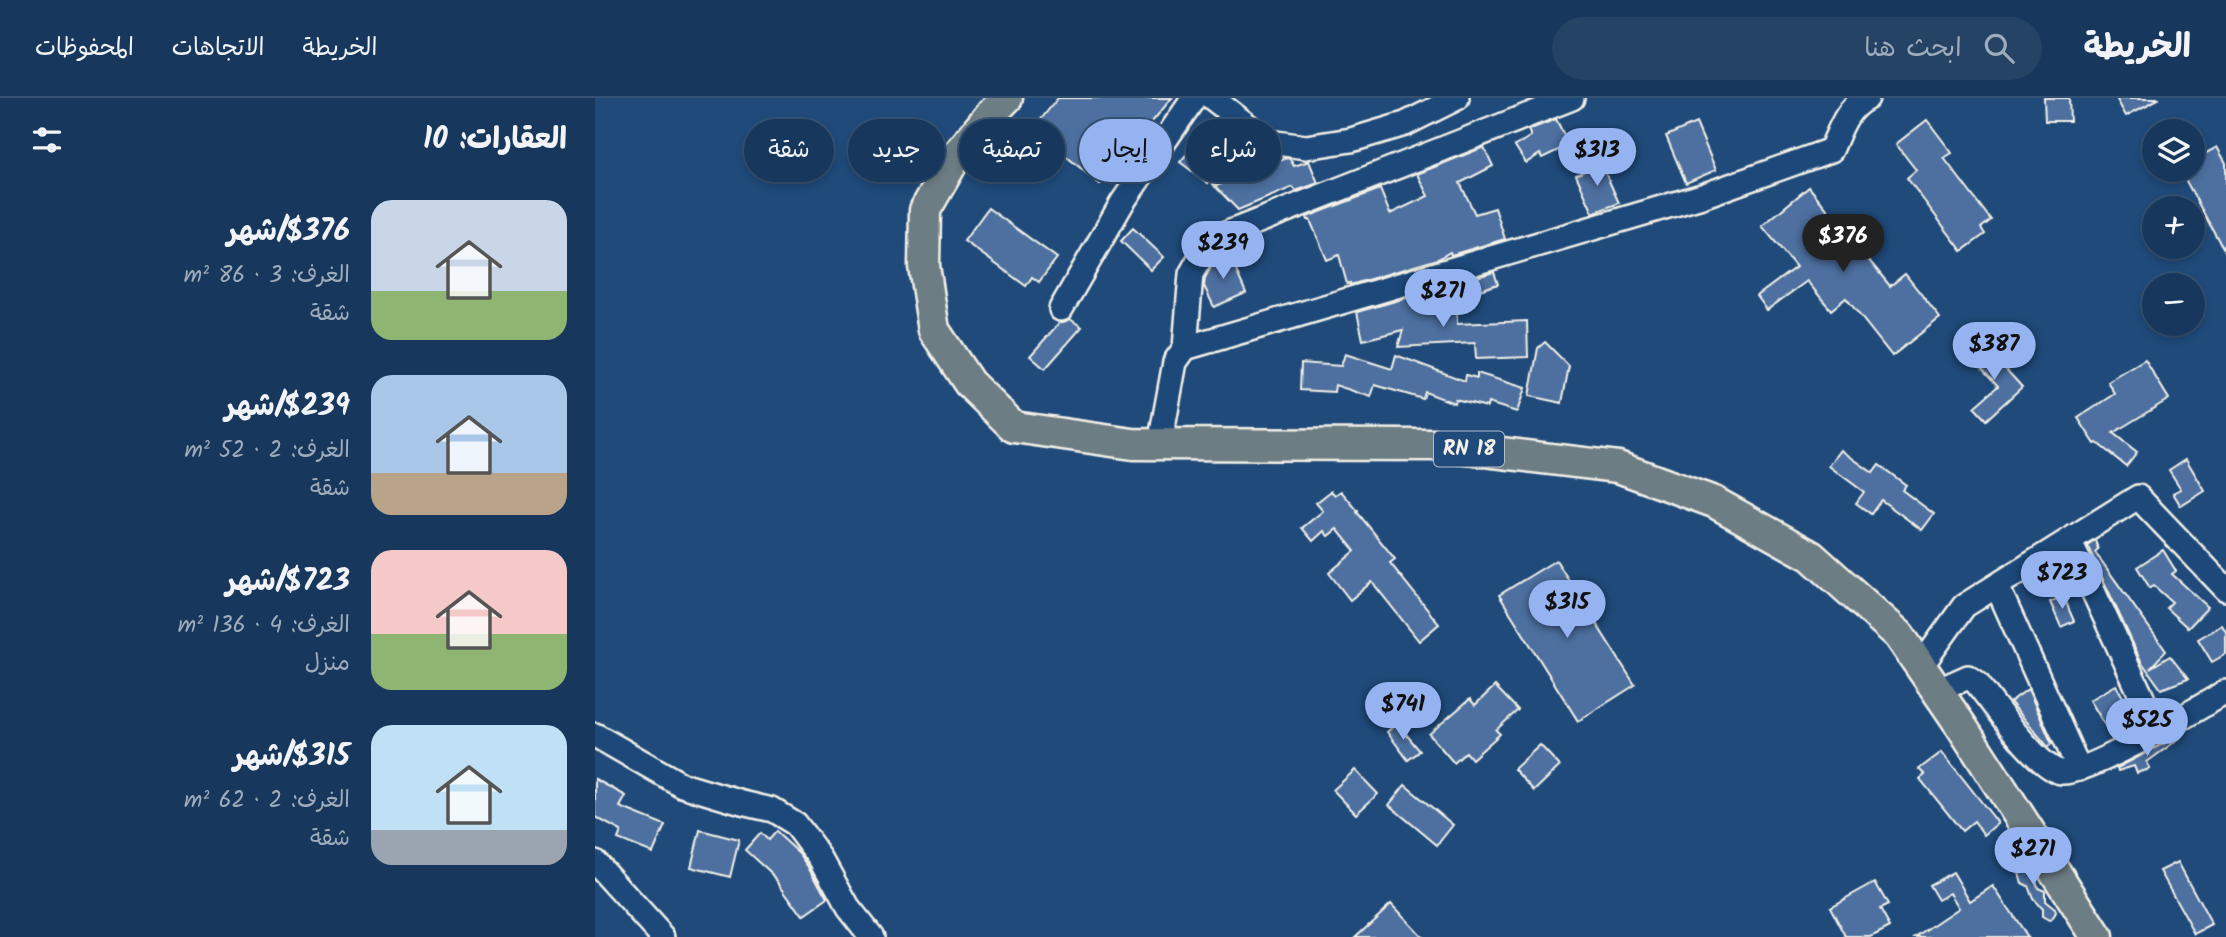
<!DOCTYPE html>
<html lang="ar">
<head>
<meta charset="utf-8">
<style>
  :root { --surface:#17385c; --page:#244365; --text:#f1f3f6; --muted:#9eacbb; --line:#365272; --accent:#95b2f1 }
  body { margin:0; font-family:Kalam,"Playpen Sans Arabic",sans-serif; background:var(--page); color:var(--text); direction:rtl; height:100vh; display:flex; flex-direction:column; font-size:26px; white-space:nowrap }
  * { box-sizing:border-box; margin:0 }
  p { font-size:23px; color:var(--muted) }
  .icon { flex:none; width:38px; height:38px; fill:none; stroke:currentColor; stroke-width:2; stroke-linecap:round; stroke-linejoin:round }
  .map { position:relative; flex:1; overflow:hidden; direction:ltr }
  .sheet { display:flex; flex-direction:column; background:var(--surface); width:595px }
  .sheet>* { flex:none }
  .hud { position:absolute; left:21px; top:21px; width:665px; height:63px; direction:rtl; display:flex; gap:14px }
  .tools { position:absolute; left:1547px; top:21px; display:grid; gap:14px }
  .tools a { display:grid; place-items:center; width:63px; height:63px; border-radius:50%; background:var(--surface); box-shadow:0 4px 10px #0003,0 0 0 2px var(--line); font-size:35px }
  .price { position:absolute; translate:-50% -60px; padding:0 16px; border-radius:24px; background:var(--accent); color:#111; font-size:23px; line-height:46px; filter:drop-shadow(0 2px 4px #0008) }
  .price::after { content:''; position:absolute; left:50%; top:42px; width:21px; height:16px; margin-left:-10px; background:inherit; clip-path:polygon(0 0,100% 0,50% 100%) }
  .price.active { background:#222; color:#fff }
  ul { padding:0; list-style:none }
  li { display:flex; align-items:center; gap:21px; height:175px; padding:0 28px }
  li span { display:grid; place-items:center; flex:none; width:196px; height:140px; border-radius:21px; color:#555 }
  li>.icon { margin-inline-start:auto }
  span .icon { width:84px; height:84px; fill:#fffc; stroke-width:1 }
  li b { font-size:30px }
  h2 { display:flex; justify-content:space-between; align-items:center; height:84px; padding:0 28px; font-size:30px }
  .pill { padding:0 24px; border-radius:32px; background:var(--surface); box-shadow:0 4px 10px #0003,0 0 0 2px var(--line); font-size:24px; line-height:63px }
  .pill.active { background:var(--accent); color:#111 }
  header { display:flex; align-items:center; gap:42px; box-sizing:border-box; height:98px; padding:0 35px; background:var(--surface); border-bottom:2px solid var(--line) }
  header strong { font-size:33px }
  nav { display:flex; gap:38px; margin-inline-start:auto; font-size:24px }
  .search { width:490px; height:63px; background:var(--page); display:flex; align-items:center; gap:18px; box-sizing:border-box; padding:0 24px; border-radius:38px; color:var(--muted); font-size:26px }
  main { display:flex; flex:1; min-height:0 }
  .map>svg:first-child { display:block }
  .building { fill:#4e70a0; stroke:#f4f1e8; stroke-width:2 }
  .lines { fill:none; stroke-linecap:round; stroke-linejoin:round }
  .minor-casing { stroke:#f4f1e8; stroke-width:28 }
  .major-casing { stroke:#f4f1e8; stroke-width:35 }
  .minor { stroke:#1f4a7a; stroke-width:23 }
  .major { stroke:#6d7d84; stroke-width:30 }
  .labels { text-anchor:middle; dominant-baseline:central; stroke-width:5; stroke-linejoin:round; paint-order:stroke }
  .shield { fill:#1f4a7a; stroke:#b4bfc7; stroke-width:2 }
  .shield-label { font-size:21px; font-weight:bold; fill:#f4f1e8 }
</style>
</head>
<body>
<header>
<strong>الخريطة</strong>
<div class="search"><svg class="icon" aria-label="search" viewBox="0 0 24 24"><circle cx="10" cy="10" r="6"/><path d="M15 15l6 6"/></svg>ابحث هنا</div>
<nav><a>الخريطة</a><a>الاتجاهات</a><a>المحفوظات</a></nav>
</header>
<main>
<div class="map">
<svg width="1631" height="839" viewBox="0 0 1631 839">
  <rect width="100%" height="100%" fill="#1f4a7a"/>
  <filter id="ink" filterUnits="userSpaceOnUse"><feTurbulence type="fractalNoise" baseFrequency=".0143" numOctaves="2"/><feDisplacementMap in="SourceGraphic" scale="14" xChannelSelector="R" yChannelSelector="G"/><feConvolveMatrix kernelMatrix="1 2 1 2 8 2 1 2 1" color-interpolation-filters="sRGB"/></filter>
  <g filter="url(#ink)">
    <g class="building">
      <path d="M463,0H577L505,86L449,40L454,34L443,25Z"/>
      <path d="M1449,0H1474L1475,23H1450Z"/>
      <path d="M1521,0H1565L1531,18Z"/>
      <path d="M621,21L652,44L621,88L692,60L695,61L699,68L714,63L723,85L701,93L698,89L643,112L614,82L613,85L585,64Z"/>
      <path d="M961,21L974,47L947,60L945,56L931,65L920,48L936,38L933,32Z"/>
      <path d="M1332,22L1357,55L1349,60L1396,122L1386,130L1390,136L1367,153L1312,80L1321,72L1301,46Z"/>
      <path d="M1101,25L1121,72L1091,85L1071,38Z"/>
      <path d="M889,49L898,68L865,85L880,116L900,110L910,141L856,157L855,154L843,161L755,187V185L752,186L744,157L732,162L715,122H713L712,119L785,91L795,116L833,98L822,76Z"/>
      <path d="M1622,49L1631,65V156L1585,72H1598V62Z"/>
      <path d="M1006,65L1024,105L998,115L981,77Z"/>
      <path d="M1214,89L1295,188L1310,176L1345,220L1297,258L1251,200L1236,212L1212,183L1172,212L1162,198L1201,169L1167,128Z"/>
      <path d="M393,110L462,160L444,184L437,179L431,188L369,143Z"/>
      <path d="M538,130L569,159L556,172L526,143Z"/>
      <path d="M632,152L651,195L619,209L609,188L610,180L620,162Z"/>
      <path d="M899,174L903,186L869,197L864,184Z"/>
      <path d="M828,195L829,211L862,210V226L932,223L933,259L881,261L880,245L803,249L808,232L768,242L762,214Z"/>
      <path d="M475,221L487,229L450,271L435,258L464,225Z"/>
      <path d="M950,244L974,268L967,305L934,298L943,250Z"/>
      <path d="M1387,245L1427,289L1391,322L1379,309L1403,288L1374,256Z"/>
      <path d="M750,256L797,271L801,257L870,283L871,277L882,280V275L930,290L922,314L893,305L892,309L860,301L859,305L830,294L828,301L780,287L776,299L740,287L739,294L705,292L706,265L746,268Z"/>
      <path d="M1550,262L1574,301L1518,335L1542,354L1531,368L1502,345L1500,346L1483,320L1520,296L1513,284Z"/>
      <path d="M1246,352L1278,375L1284,367L1311,387L1307,392L1339,416L1327,432L1286,402L1276,416L1261,405L1269,394L1234,368Z"/>
      <path d="M1591,361L1610,393L1586,408L1578,395L1586,391L1574,372Z"/>
      <path d="M736,393L740,397L746,393L763,413L762,414L800,461L795,465L844,526L824,543L777,484L755,502L734,475L760,453L742,431L733,438L729,433L718,443L707,430L728,413L721,405Z"/>
      <path d="M1500,442L1503,451L1500,454L1571,553L1555,570L1575,558L1593,581L1566,591L1546,563L1492,447Z"/>
      <path d="M1568,452L1581,473L1577,476L1613,509L1593,530L1571,510L1577,504L1559,488L1555,490L1542,469Z"/>
      <path d="M961,462L1040,587L983,623L904,497Z"/>
      <path d="M1468,498L1479,523L1466,529L1455,504Z"/>
      <path d="M1627,527L1631,534V556L1617,564L1603,541Z"/>
      <path d="M1521,587L1544,627L1518,641L1495,602Z"/>
      <path d="M900,588L923,612L901,632L905,636L877,661L871,654L859,665L834,636L875,601L880,607Z"/>
      <path d="M1433,591L1457,646L1453,649L1415,604Z"/>
      <path d="M802,625L825,653L813,662L792,634Z"/>
      <path d="M1583,638L1585,640L1552,664L1555,671L1542,675L1539,668L1523,673L1522,670Z"/>
      <path d="M945,647L965,668L939,693L919,671Z"/>
      <path d="M1347,654L1403,725L1389,737L1379,723L1367,733L1325,681L1330,677L1324,671Z"/>
      <path d="M760,672L783,696L761,716L738,692Z"/>
      <path d="M0,681L31,698L25,709L70,727L58,755L23,741L26,733L0,719Z"/>
      <path d="M810,687L858,727L842,747L794,707Z"/>
      <path d="M105,732L144,742L135,779L96,769Z"/>
      <path d="M180,733L204,755L214,769L232,802L209,818L183,782L150,752L165,735L172,742Z"/>
      <path d="M1419,756L1430,761V768L1440,777L1443,790L1450,793V803L1460,811L1461,815L1457,822L1454,823L1447,819V811L1438,801L1433,788L1427,785L1424,775L1417,769L1416,765Z"/>
      <path d="M1583,764L1617,827L1600,836L1565,773Z"/>
      <path d="M1358,774L1375,803L1398,788L1432,839H1321L1364,810L1355,795L1343,802L1334,787Z"/>
      <path d="M1280,784L1293,807L1285,811L1295,829L1276,839H1251L1235,809Z"/>
      <path d="M796,806L827,839H760Z"/>
    </g>
    <g class="lines">
      <g class="minor-casing">
        <g id="minor">
          <path d="M617,0L674,44L711,49L756,42L810,26L862,0"/>
          <path d="M466,211L527,105L599,0"/>
          <path d="M590,250L596,176L609,153L628,137L977,0"/>
          <path d="M565,346L580,264L590,250L1107,98L1236,52C1245,32 1251,10 1272,0"/>
          <path d="M1475,443L1563,634"/>
          <path d="M1402,488L1484,671"/>
          <path d="M1326,568L1369,508L1543,399L1631,491"/>
          <path d="M1342,593L1373,579L1381,584C1397,604 1442,670 1466,674C1491,678 1605,609 1631,594"/>
          <path d="M0,637L87,687L147,705L177,712L200,726L226,761L253,810L276,839"/>
          <path d="M0,764L68,839"/>
        </g>
      </g>
      <g class="major-casing">
        <path id="major" d="M412,0L395,17L360,60L330,112L329,168L339,232L374,285L419,329L538,346L839,347L1023,369L1119,404L1216,458L1304,537L1367,629L1502,839"/>
      </g>
      <use href="#minor" class="minor"/>
      <use href="#major" class="major"/>
    </g>
  </g>
  <g class="labels">
    <rect class="shield" x="839" y="333.5" width="70" height="35" rx="5"/>
    <g class="shield-label">
      <text x="874" y="351">RN 18</text>
    </g>
  </g>
</svg>
<div class="tools">
<a><svg class="icon" aria-label="layers" viewBox="0 0 24 24"><path d="M12 4l9 5-9 5-9-5zM3 14l9 5 9-5"/></svg></a>
<a>+</a>
<a>−</a>
</div>
<b class="price" style="left:1002px;top:90px">$313</b>
<b class="price active" style="left:1248px;top:176px">$376</b>
<b class="price" style="left:628px;top:183px">$239</b>
<b class="price" style="left:848px;top:231px">$271</b>
<b class="price" style="left:1399px;top:284px">$387</b>
<b class="price" style="left:1467px;top:513px">$723</b>
<b class="price" style="left:972px;top:542px">$315</b>
<b class="price" style="left:808px;top:644px">$741</b>
<b class="price" style="left:1552px;top:660px">$525</b>
<b class="price" style="left:1438px;top:789px">$271</b>
<div class="hud">
<a class="pill">شراء</a>
<a class="pill active">إيجار</a>
<a class="pill">تصفية</a>
<a class="pill">جديد</a>
<a class="pill">شقة</a>
</div>
</div>
<section class="sheet">
<h2>العقارات: 10<svg class="icon" aria-label="filters" viewBox="0 0 24 24"><path d="M4 7h16M4 17h16"/><circle cx="9" cy="7" r="2"/><circle cx="15" cy="17" r="2"/></svg></h2>
<ul>
<li><span style="background:linear-gradient(#c9d6e8 65%,#8fb573 0)"><svg class="icon" aria-label="home" viewBox="0 0 24 24"><path d="M3 11l9-7 9 7M6 9v11h12V9"/></svg></span><div><b>$376/شهر</b><p>الغرف: 3 · 86 m²</p><p>شقة</p></div></li>
<li><span style="background:linear-gradient(#a9c7e8 70%,#b9a48a 0)"><svg class="icon" aria-label="home" viewBox="0 0 24 24"><path d="M3 11l9-7 9 7M6 9v11h12V9"/></svg></span><div><b>$239/شهر</b><p>الغرف: 2 · 52 m²</p><p>شقة</p></div></li>
<li><span style="background:linear-gradient(#f6c9c9 60%,#8fb573 0)"><svg class="icon" aria-label="home" viewBox="0 0 24 24"><path d="M3 11l9-7 9 7M6 9v11h12V9"/></svg></span><div><b>$723/شهر</b><p>الغرف: 4 · 136 m²</p><p>منزل</p></div></li>
<li><span style="background:linear-gradient(#bfe0f5 75%,#9aa5b1 0)"><svg class="icon" aria-label="home" viewBox="0 0 24 24"><path d="M3 11l9-7 9 7M6 9v11h12V9"/></svg></span><div><b>$315/شهر</b><p>الغرف: 2 · 62 m²</p><p>شقة</p></div></li>
</ul>
</section>
</main>
</body>
</html>
